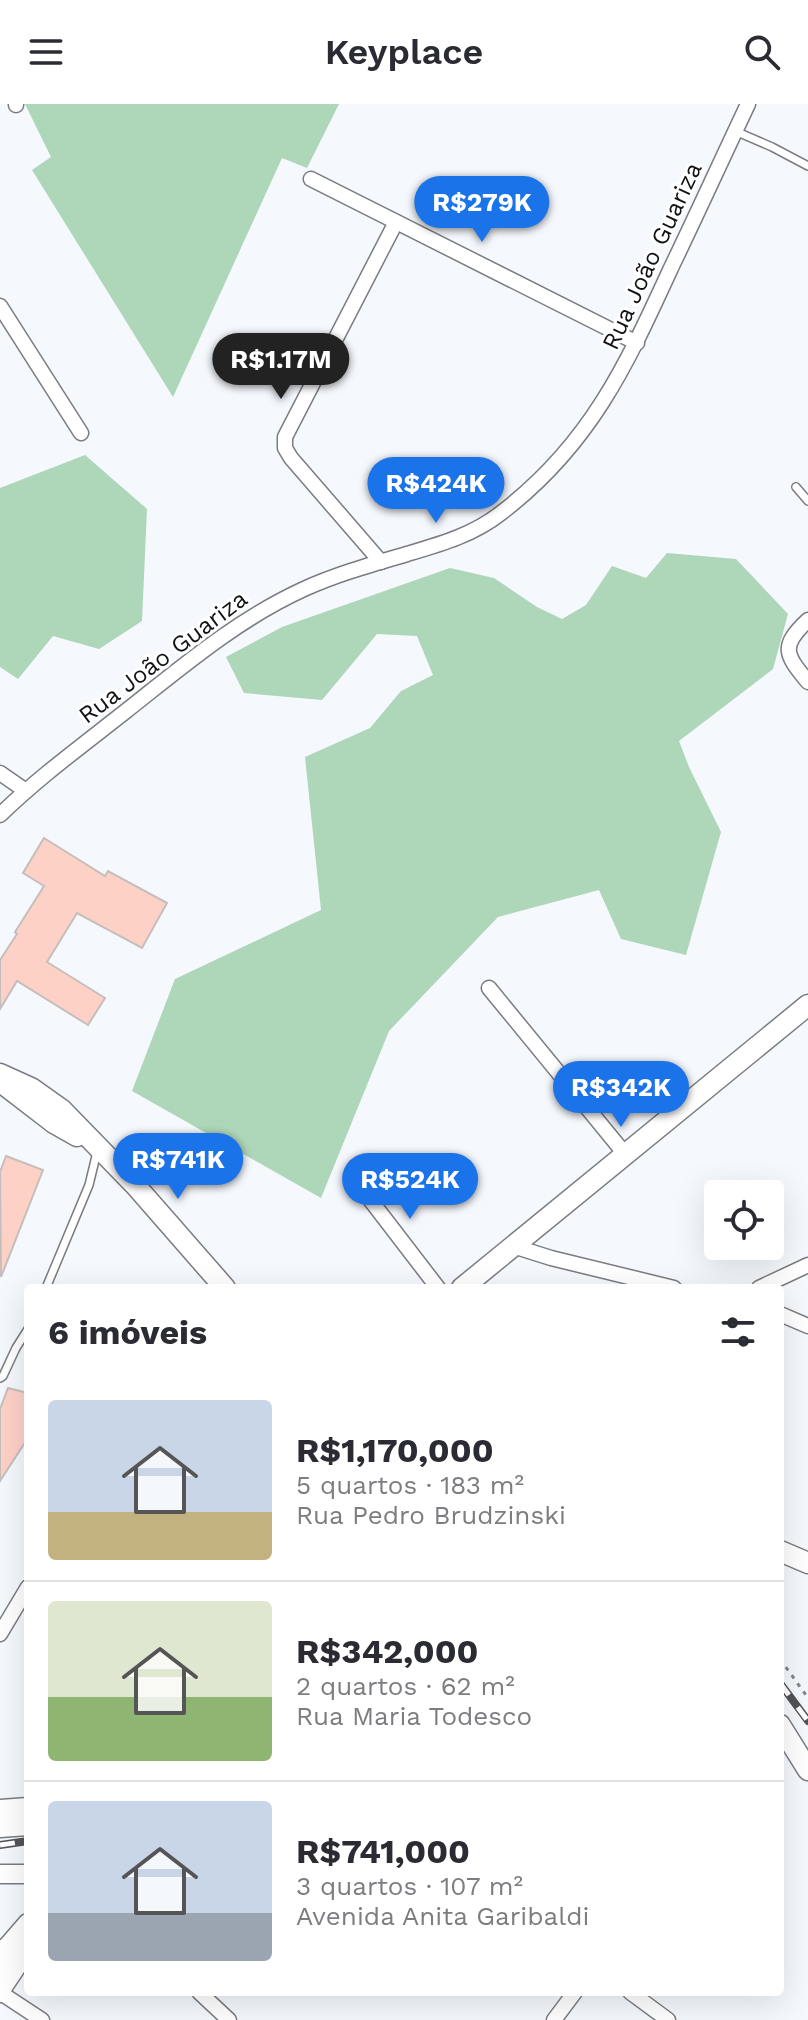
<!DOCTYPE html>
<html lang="pt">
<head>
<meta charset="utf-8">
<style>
  :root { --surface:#fff; --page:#f2f2f3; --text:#2b2b33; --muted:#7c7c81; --line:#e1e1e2; --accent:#1a73e8 }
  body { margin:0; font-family:"Work Sans",sans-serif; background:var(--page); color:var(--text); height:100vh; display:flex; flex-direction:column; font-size:30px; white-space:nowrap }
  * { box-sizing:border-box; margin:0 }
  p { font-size:26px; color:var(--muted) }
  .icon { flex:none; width:44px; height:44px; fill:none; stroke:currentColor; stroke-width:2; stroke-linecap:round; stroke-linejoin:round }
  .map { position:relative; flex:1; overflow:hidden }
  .sheet { position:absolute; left:24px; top:1180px; width:760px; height:712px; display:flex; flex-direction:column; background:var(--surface); border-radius:8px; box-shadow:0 8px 32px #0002 }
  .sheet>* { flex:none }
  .tools { position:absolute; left:704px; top:1076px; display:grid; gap:16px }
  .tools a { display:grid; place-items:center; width:80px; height:80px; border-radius:8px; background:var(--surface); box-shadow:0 8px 32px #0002; font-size:40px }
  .price { position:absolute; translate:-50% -68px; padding:0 18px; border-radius:28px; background:var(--accent); color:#fff; font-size:26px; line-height:52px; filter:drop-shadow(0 2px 4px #0008) }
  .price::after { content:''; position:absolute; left:50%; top:48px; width:24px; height:18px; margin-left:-12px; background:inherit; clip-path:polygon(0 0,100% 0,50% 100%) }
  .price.selected { background:#222; color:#fff }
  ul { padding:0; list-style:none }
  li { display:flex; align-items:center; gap:24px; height:200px; padding:0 24px }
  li+li { border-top:2px solid var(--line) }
  li span { display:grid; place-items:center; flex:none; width:224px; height:160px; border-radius:8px; color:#555 }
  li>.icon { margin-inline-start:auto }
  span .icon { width:96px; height:96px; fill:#fffc; stroke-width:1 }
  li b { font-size:34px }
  h2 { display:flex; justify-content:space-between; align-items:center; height:96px; padding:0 24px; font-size:34px }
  header { display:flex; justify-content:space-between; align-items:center; height:104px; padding:0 24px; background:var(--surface); font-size:36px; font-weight:600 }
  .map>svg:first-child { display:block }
  .green { fill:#aed6b8 }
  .building { fill:#fed1c6; stroke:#c5bebd; stroke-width:2 }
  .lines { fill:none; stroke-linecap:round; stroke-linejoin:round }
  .service-casing { stroke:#7a7c81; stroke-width:10 }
  .minor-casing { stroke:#7a7c81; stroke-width:17 }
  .tertiary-casing { stroke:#7a7c81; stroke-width:21 }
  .secondary-casing { stroke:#7a7c81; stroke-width:23 }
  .path { stroke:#848689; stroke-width:3; stroke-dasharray:4 6; stroke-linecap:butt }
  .service { stroke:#fff; stroke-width:7 }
  .minor { stroke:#fff; stroke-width:14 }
  .tertiary { stroke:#fff; stroke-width:18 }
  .secondary { stroke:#fff; stroke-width:20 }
  .rail-casing { stroke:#525356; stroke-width:8 }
  .rail { stroke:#fff; stroke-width:5; stroke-dasharray:15; stroke-linecap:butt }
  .labels { text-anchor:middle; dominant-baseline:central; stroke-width:6; stroke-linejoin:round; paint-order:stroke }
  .street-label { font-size:24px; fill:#121315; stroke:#fff }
</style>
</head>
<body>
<header><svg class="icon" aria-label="menu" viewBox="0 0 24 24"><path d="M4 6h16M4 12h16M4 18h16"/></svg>Keyplace<svg class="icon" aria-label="search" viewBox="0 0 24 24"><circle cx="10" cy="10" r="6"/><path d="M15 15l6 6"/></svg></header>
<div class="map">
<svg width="808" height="1916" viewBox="0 0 808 1916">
  <rect width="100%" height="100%" fill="#f5f8fd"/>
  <g class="green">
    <path d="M25,0H339L307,64L282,54L173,293L32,66L51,53Z"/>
    <path d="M85,351L147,405L142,517L99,545L53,532L18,575L0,563V384Z"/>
    <path d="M667,449L736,455L788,510L773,565L679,637L689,663L721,728L686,851L621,835L599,786L498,813L389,927L321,1094L132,987L175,875L321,806L305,653L370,624L401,587L433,571L417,532L377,530L322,596L244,589L226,553L282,523L450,464L494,474L537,503L562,515L586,501L612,462L646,474Z"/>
  </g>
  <g class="building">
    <path d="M44,734L105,772L108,767L167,799L142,844L77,809L47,858L105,894L88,921L17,877L0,905V856L17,830L15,828L44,782L23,769Z"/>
    <path d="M6,1052L43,1066L1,1173L0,1068Z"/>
    <path d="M8,1284L28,1289V1334L0,1377V1305Z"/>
  </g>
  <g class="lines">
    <g class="service-casing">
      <g id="service">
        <path d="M735,27L772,43L808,62"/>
        <path d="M796,383L808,397"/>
        <path d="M46,1184L89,1081L97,1048"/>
        <path d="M0,1274L3,1272L16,1244L28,1225"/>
      </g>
    </g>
    <g class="minor-casing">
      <g id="minor">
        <path d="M16,0V1"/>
        <path d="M311,75L637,239"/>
        <path d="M0,202L81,329"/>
        <path d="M381,458L291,354L285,344V333L396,118"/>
        <path d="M808,516C779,543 786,551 808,578"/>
        <path d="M0,669L26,687"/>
        <path d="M0,711C39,673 83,641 126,607C183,562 238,515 304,485C337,470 373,460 407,450C441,440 473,431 501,409C590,341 626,262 671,164C697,110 722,55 748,0"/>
        <path d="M489,884L625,1050"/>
        <path d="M352,1072L438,1184"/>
        <path d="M513,1142L551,1154L674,1184"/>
        <path d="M759,1184L808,1161"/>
        <path d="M780,1210L808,1222"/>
        <path d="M0,1530L28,1483"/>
        <path d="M199,1888L229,1916"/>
        <path d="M630,1888L668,1916"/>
        <path d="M1,1889L42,1916"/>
        <path d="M0,1891L22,1858"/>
        <path d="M554,1916L575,1888"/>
      </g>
    </g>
    <g class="tertiary-casing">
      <path id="tertiary" d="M0,1770H28"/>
    </g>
    <g class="secondary-casing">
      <g id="secondary">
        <path d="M0,970L31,984L62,1006L135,1081L225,1184"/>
        <path d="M2,979L54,1019L77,1032"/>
        <path d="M462,1184L808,901"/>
        <path d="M780,1447L808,1459"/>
        <path d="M780,1621L808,1666"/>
        <path d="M0,1706L28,1704"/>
        <path d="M0,1723L28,1721"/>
        <path d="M0,1850L9,1842L28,1820"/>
        <path d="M0,1869L20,1856L28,1848"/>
      </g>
    </g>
    <path class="path" d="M780,1555L808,1594"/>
    <use href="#service" class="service"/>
    <use href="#minor" class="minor"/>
    <use href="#tertiary" class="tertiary"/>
    <use href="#secondary" class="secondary"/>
    <g class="rail-casing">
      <g id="rail">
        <path d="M780,1579L808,1617"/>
        <path d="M0,1741L28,1737"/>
      </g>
    </g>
    <use href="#rail" class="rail"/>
  </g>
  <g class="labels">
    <g class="street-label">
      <text transform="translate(652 152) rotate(-65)">Rua João Guariza</text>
      <text transform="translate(163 553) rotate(-37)">Rua João Guariza</text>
    </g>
  </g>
</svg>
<div class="tools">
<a><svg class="icon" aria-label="locate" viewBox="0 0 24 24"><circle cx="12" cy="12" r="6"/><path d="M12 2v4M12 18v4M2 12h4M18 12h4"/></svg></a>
</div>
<b class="price" style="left:482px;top:140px">R$279K</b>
<b class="price selected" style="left:281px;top:297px">R$1.17M</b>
<b class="price" style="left:436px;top:421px">R$424K</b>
<b class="price" style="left:621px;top:1025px">R$342K</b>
<b class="price" style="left:178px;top:1097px">R$741K</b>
<b class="price" style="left:410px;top:1117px">R$524K</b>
<section class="sheet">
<h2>6 imóveis<svg class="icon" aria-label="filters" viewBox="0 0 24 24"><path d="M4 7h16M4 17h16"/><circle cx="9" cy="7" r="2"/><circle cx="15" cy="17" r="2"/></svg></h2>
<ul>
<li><span style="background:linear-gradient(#c9d6e8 70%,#c2b280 0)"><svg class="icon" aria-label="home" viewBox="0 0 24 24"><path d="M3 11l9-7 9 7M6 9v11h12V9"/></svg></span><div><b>R$1,170,000</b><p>5 quartos · 183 m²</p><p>Rua Pedro Brudzinski</p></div></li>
<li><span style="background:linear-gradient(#dfe7d0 60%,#8fb573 0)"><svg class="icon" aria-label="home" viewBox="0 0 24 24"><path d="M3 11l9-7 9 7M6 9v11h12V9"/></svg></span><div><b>R$342,000</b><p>2 quartos · 62 m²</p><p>Rua Maria Todesco</p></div></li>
<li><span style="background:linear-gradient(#c9d6e8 70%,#9aa5b1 0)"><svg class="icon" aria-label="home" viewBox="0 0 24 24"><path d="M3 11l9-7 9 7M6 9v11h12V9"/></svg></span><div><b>R$741,000</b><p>3 quartos · 107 m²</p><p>Avenida Anita Garibaldi</p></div></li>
</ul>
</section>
</div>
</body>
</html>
